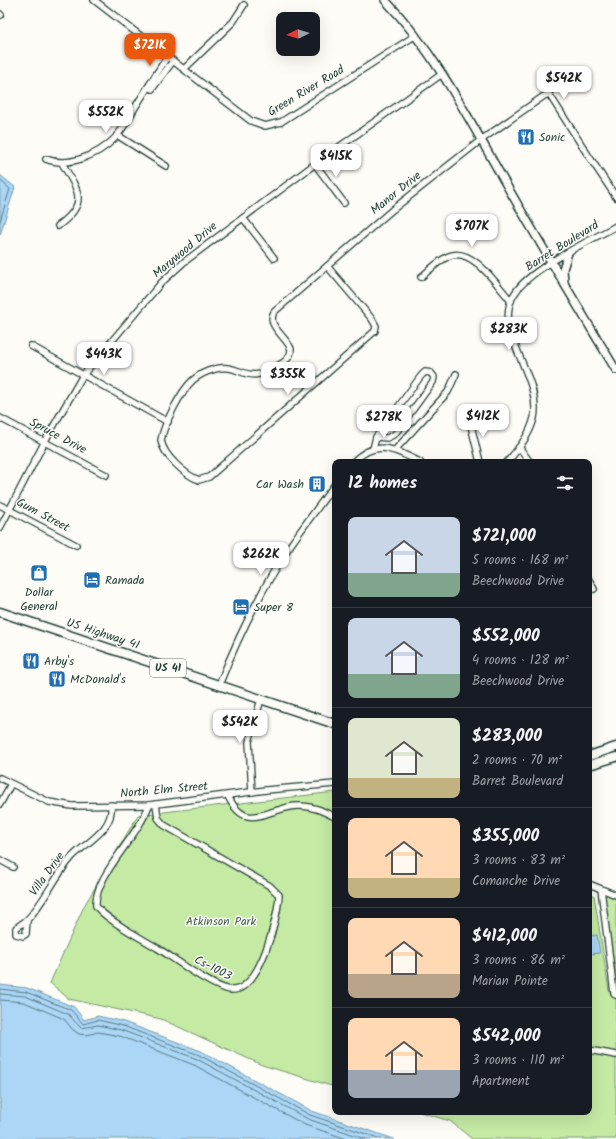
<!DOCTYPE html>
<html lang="en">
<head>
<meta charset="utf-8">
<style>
  :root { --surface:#171b24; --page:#242831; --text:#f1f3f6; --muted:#9ea1a6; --line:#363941; --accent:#ea580c }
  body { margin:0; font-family:Kalam,sans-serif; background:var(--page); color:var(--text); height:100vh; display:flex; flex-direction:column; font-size:15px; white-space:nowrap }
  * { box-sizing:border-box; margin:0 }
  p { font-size:13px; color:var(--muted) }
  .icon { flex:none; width:22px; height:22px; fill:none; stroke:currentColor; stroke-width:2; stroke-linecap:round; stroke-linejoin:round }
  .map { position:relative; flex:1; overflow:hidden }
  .details { position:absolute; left:332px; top:459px; width:260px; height:656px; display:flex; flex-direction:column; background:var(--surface); border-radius:8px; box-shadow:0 4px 16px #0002 }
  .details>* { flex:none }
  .needle { width:26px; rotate:265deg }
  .buttons { position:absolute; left:276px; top:12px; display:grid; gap:8px }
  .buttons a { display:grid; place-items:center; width:44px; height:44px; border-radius:8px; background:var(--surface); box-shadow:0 4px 16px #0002; font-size:20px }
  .price { position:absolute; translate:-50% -34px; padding:0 9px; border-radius:8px; background:#fff; color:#222; font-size:13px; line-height:26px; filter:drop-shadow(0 1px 2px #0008) }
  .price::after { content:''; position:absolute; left:50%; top:24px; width:12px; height:9px; margin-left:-6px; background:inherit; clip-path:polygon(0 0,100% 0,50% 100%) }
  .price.active { background:var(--accent); color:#fff }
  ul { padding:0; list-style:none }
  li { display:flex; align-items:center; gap:12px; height:100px; padding:0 16px }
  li+li { border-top:1px solid var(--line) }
  li span { display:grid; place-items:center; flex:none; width:112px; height:80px; border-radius:8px; color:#555 }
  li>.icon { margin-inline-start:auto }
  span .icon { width:48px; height:48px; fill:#fffc; stroke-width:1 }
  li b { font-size:17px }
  h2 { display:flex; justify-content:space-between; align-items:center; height:48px; padding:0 16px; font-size:17px }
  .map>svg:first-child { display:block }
  .green { fill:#c5eaa4; stroke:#72946c }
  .water { fill:#abd6f6; stroke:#7399a8 }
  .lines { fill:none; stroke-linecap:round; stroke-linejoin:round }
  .shore { stroke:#577a82; stroke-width:1 }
  .minor-casing { stroke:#1f3d34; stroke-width:8 }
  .major-casing { stroke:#1f3d34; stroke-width:10 }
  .highway-casing { stroke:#1f3d34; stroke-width:11 }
  .minor { stroke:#fdfcf7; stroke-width:5.5 }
  .major { stroke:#fdfcf7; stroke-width:7 }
  .highway { stroke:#fdfcf7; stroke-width:8 }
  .labels { text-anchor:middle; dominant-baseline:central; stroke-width:3; stroke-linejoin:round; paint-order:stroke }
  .shield { fill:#fdfcf7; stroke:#62766e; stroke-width:1 }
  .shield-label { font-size:11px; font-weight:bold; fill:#1f3d34 }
  .street-label { font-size:12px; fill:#1f3d34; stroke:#fdfcf7 }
  .poi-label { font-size:12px; fill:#1f3d34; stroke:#fdfcf7; text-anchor:start }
  .park-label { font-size:12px; fill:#40604a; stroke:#fdfcf7 }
</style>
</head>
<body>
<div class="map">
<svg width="616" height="1139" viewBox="0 0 616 1139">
  <rect width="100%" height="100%" fill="#fdfcf7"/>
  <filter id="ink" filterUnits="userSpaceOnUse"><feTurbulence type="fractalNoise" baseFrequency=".025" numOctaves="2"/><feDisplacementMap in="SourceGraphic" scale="8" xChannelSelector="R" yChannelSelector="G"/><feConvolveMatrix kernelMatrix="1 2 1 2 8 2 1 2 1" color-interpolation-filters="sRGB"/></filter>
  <g filter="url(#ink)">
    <g class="green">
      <path d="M335,792V1087L262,1065L161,1019L69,999L50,983L84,906L138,815Z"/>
      <path d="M589,892L594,895L609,991L616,999V1139H472L450,1121L420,1112H589Z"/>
      <path d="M604,893L616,898V979Z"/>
    </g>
    <g class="water">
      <path d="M0,175L15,187L0,235Z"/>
      <path d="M597,935L600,953L589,954V936Z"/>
      <path d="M0,985L27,988L74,1007L84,1020L98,1016L124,1022L201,1051L312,1111L394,1139H0Z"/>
    </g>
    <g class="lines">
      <g class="shore">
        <path d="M0,180L10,189L0,221"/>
        <path d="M0,989L26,992L71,1010L83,1024L98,1020L123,1026L199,1055L310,1115L381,1139"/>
        <path d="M0,994L25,996L68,1014L81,1028L98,1025L121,1030L197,1059L308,1119L366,1139"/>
        <path d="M0,1000L24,1002L64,1019L73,1030L79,1034L87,1035L98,1032L120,1036L194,1065L305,1125L347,1139"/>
      </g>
      <g class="minor-casing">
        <g id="minor">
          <path d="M94,0L251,121L265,126L281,122L416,35"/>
          <path d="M0,14L1,15"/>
          <path d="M184,69L233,22L244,5"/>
          <path d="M148,87L152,89L173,61"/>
          <path d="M117,135L166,166"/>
          <path d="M46,159C68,168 98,155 114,139C123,130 129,117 136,106C146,90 157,73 167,57"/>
          <path d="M315,164L344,203"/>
          <path d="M243,218L274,258"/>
          <path d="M58,226C89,203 79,192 62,163"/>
          <path d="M327,266L372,319L376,326L375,331L209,477L199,480C185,475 163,455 161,440C164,424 181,391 193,380C199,375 207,371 215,369C243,362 243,388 279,365C286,361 291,357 291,349C286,336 266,326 274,312L392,210L481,140L544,96L549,94L588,155L616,197"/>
          <path d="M421,277C430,270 438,261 449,256C472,246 497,285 511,301"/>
          <path d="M31,346L168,422"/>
          <path d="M0,418L106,475"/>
          <path d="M469,418L480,462"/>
          <path d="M519,447L530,462"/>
          <path d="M373,449L376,437L387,438L395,434L433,382L434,377L431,373L425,372L421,376L376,437"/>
          <path d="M395,450L448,392L456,374"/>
          <path d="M353,462C376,438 395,450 420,462"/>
          <path d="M507,462C518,450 530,435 534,418C543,377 490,329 515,293C532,267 588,242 616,226"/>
          <path d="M0,505L76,545"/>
          <path d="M0,528L45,441L83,375L161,283L184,262L315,164L442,74"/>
          <path d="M589,580L594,589"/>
          <path d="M219,685C236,642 257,599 281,559C298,533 317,509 335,484"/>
          <path d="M0,778L49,802L72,806L149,805L266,790L335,784"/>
          <path d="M252,792L249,742L261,699"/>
          <path d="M228,796C246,834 267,808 297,806C311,805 323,811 335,817"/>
          <path d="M0,804L11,784"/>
          <path d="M149,805C139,836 94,875 96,906C106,920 143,939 159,949C175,959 213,988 231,990C260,992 278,917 279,895L270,886L164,825L158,818L156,804"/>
          <path d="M0,860L13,867"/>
          <path d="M589,884L616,895"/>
          <path d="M601,889L614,993L616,995"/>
          <path d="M27,920C45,901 55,876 72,857C86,842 114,830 111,805"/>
          <path d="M27,920L26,934L23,936L16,934V928Z"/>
          <path d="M589,1050L616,1055"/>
        </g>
      </g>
      <g class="major-casing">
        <g id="major">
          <path d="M385,0C435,52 468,117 503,179C540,244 578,307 616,370"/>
          <path d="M564,282L563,269L568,253"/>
        </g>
      </g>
      <g class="highway-casing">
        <g id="highway">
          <path d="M0,612L335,724"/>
          <path d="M589,756L616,747"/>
          <path d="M589,765L616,757"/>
        </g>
      </g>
      <use href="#minor" class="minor"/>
      <use href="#major" class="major"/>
      <use href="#highway" class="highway"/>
    </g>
  </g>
  <defs>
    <g id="restaurant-square" transform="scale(0.9)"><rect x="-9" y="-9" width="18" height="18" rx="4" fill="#1f6fb2" stroke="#fdfcf7"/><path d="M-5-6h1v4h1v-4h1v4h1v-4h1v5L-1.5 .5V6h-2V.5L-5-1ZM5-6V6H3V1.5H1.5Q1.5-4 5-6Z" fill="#fff"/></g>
    <g id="building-square" transform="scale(0.9)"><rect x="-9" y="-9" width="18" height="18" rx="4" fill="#1f6fb2" stroke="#fdfcf7"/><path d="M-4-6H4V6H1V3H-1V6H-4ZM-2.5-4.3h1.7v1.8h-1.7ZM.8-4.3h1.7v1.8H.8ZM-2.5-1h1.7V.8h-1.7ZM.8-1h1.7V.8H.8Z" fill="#fff"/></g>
    <g id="shop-square" transform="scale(0.9)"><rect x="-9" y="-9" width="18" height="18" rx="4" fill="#1f6fb2" stroke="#fdfcf7"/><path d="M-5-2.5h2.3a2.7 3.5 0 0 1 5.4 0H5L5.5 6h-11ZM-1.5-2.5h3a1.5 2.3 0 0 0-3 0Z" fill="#fff"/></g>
    <g id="hotel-square" transform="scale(0.9)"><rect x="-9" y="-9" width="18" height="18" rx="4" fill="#1f6fb2" stroke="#fdfcf7"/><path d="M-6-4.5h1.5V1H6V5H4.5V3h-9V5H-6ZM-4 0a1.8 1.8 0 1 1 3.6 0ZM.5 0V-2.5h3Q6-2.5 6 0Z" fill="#fff"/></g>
  </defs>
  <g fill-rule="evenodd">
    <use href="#restaurant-square" x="526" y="137"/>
    <use href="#building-square" x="317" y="484"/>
    <use href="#shop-square" x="39" y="573"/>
    <use href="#hotel-square" x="92" y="580"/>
    <use href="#hotel-square" x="241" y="607"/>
    <use href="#restaurant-square" x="31" y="661"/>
    <use href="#restaurant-square" x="57" y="679"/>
  </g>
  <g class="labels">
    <rect class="shield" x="150" y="659" width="36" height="18" rx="3"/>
    <g class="shield-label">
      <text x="168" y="668">US 41</text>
    </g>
    <g class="street-label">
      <text transform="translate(306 91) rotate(-31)">Green River Road</text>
      <text transform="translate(396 193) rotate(-39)">Manor Drive</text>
      <text transform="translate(562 246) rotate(-32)">Barret Boulevard</text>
      <text transform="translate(185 250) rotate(-40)">Marywood Drive</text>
      <text transform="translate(58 436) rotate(28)">Spruce Drive</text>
      <text transform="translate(43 515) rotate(28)">Gum Street</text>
      <text transform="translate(103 634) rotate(18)">US Highway 41</text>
      <text transform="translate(164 790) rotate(-5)">North Elm Street</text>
      <text transform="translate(47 874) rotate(-54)">Villa Drive</text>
      <text transform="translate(213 968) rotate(27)">Cs-1003</text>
    </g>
    <g class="poi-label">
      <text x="539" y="137">Sonic</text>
      <text x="304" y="484" text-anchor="end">Car Wash</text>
      <text x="105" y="580">Ramada</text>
      <text x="39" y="592" text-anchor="middle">Dollar<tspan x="39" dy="14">General</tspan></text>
      <text x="254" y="607">Super 8</text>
      <text x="44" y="661">Arby's</text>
      <text x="70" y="679">McDonald's</text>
    </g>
    <g class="park-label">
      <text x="221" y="921">Atkinson Park</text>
    </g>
  </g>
</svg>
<div class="buttons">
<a><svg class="needle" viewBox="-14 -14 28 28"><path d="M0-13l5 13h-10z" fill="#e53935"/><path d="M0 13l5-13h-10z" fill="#9ea1a6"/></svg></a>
</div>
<b class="price active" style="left:150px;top:67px">$721K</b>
<b class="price" style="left:564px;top:100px">$542K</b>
<b class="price" style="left:106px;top:134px">$552K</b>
<b class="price" style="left:336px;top:178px">$415K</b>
<b class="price" style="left:472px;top:248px">$707K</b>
<b class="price" style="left:509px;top:351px">$283K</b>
<b class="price" style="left:104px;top:376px">$443K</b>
<b class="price" style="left:288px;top:396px">$355K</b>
<b class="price" style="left:483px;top:438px">$412K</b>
<b class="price" style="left:384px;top:439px">$278K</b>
<b class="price" style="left:261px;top:576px">$262K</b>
<b class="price" style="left:240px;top:744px">$542K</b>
<section class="details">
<h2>12 homes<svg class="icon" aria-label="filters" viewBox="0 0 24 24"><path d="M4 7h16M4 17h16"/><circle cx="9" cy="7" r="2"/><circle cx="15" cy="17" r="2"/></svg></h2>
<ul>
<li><span style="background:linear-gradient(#c9d6e8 70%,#7fa58c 0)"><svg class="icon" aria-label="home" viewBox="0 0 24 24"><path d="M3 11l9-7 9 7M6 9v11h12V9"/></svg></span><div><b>$721,000</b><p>5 rooms · 168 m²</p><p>Beechwood Drive</p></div></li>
<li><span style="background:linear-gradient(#c9d6e8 70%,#7fa58c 0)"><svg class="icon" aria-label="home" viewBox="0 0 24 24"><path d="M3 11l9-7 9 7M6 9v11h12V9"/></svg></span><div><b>$552,000</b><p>4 rooms · 128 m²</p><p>Beechwood Drive</p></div></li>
<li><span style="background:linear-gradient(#dfe7d0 75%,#c2b280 0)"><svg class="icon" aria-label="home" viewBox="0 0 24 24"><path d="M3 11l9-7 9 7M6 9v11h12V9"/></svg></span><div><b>$283,000</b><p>2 rooms · 70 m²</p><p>Barret Boulevard</p></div></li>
<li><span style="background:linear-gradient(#ffd9b3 75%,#c2b280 0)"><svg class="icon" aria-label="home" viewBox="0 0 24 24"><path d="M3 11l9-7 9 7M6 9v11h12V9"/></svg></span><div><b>$355,000</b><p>3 rooms · 83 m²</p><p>Comanche Drive</p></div></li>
<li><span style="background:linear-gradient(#ffd9b3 70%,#b9a48a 0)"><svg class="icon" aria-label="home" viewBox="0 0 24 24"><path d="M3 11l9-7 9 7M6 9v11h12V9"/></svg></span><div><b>$412,000</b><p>3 rooms · 86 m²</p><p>Marian Pointe</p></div></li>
<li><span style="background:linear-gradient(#ffd9b3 65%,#9aa5b1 0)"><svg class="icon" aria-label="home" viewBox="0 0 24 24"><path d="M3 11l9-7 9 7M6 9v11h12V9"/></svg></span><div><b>$542,000</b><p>3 rooms · 110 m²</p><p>Apartment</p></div></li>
</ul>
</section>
</div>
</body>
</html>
